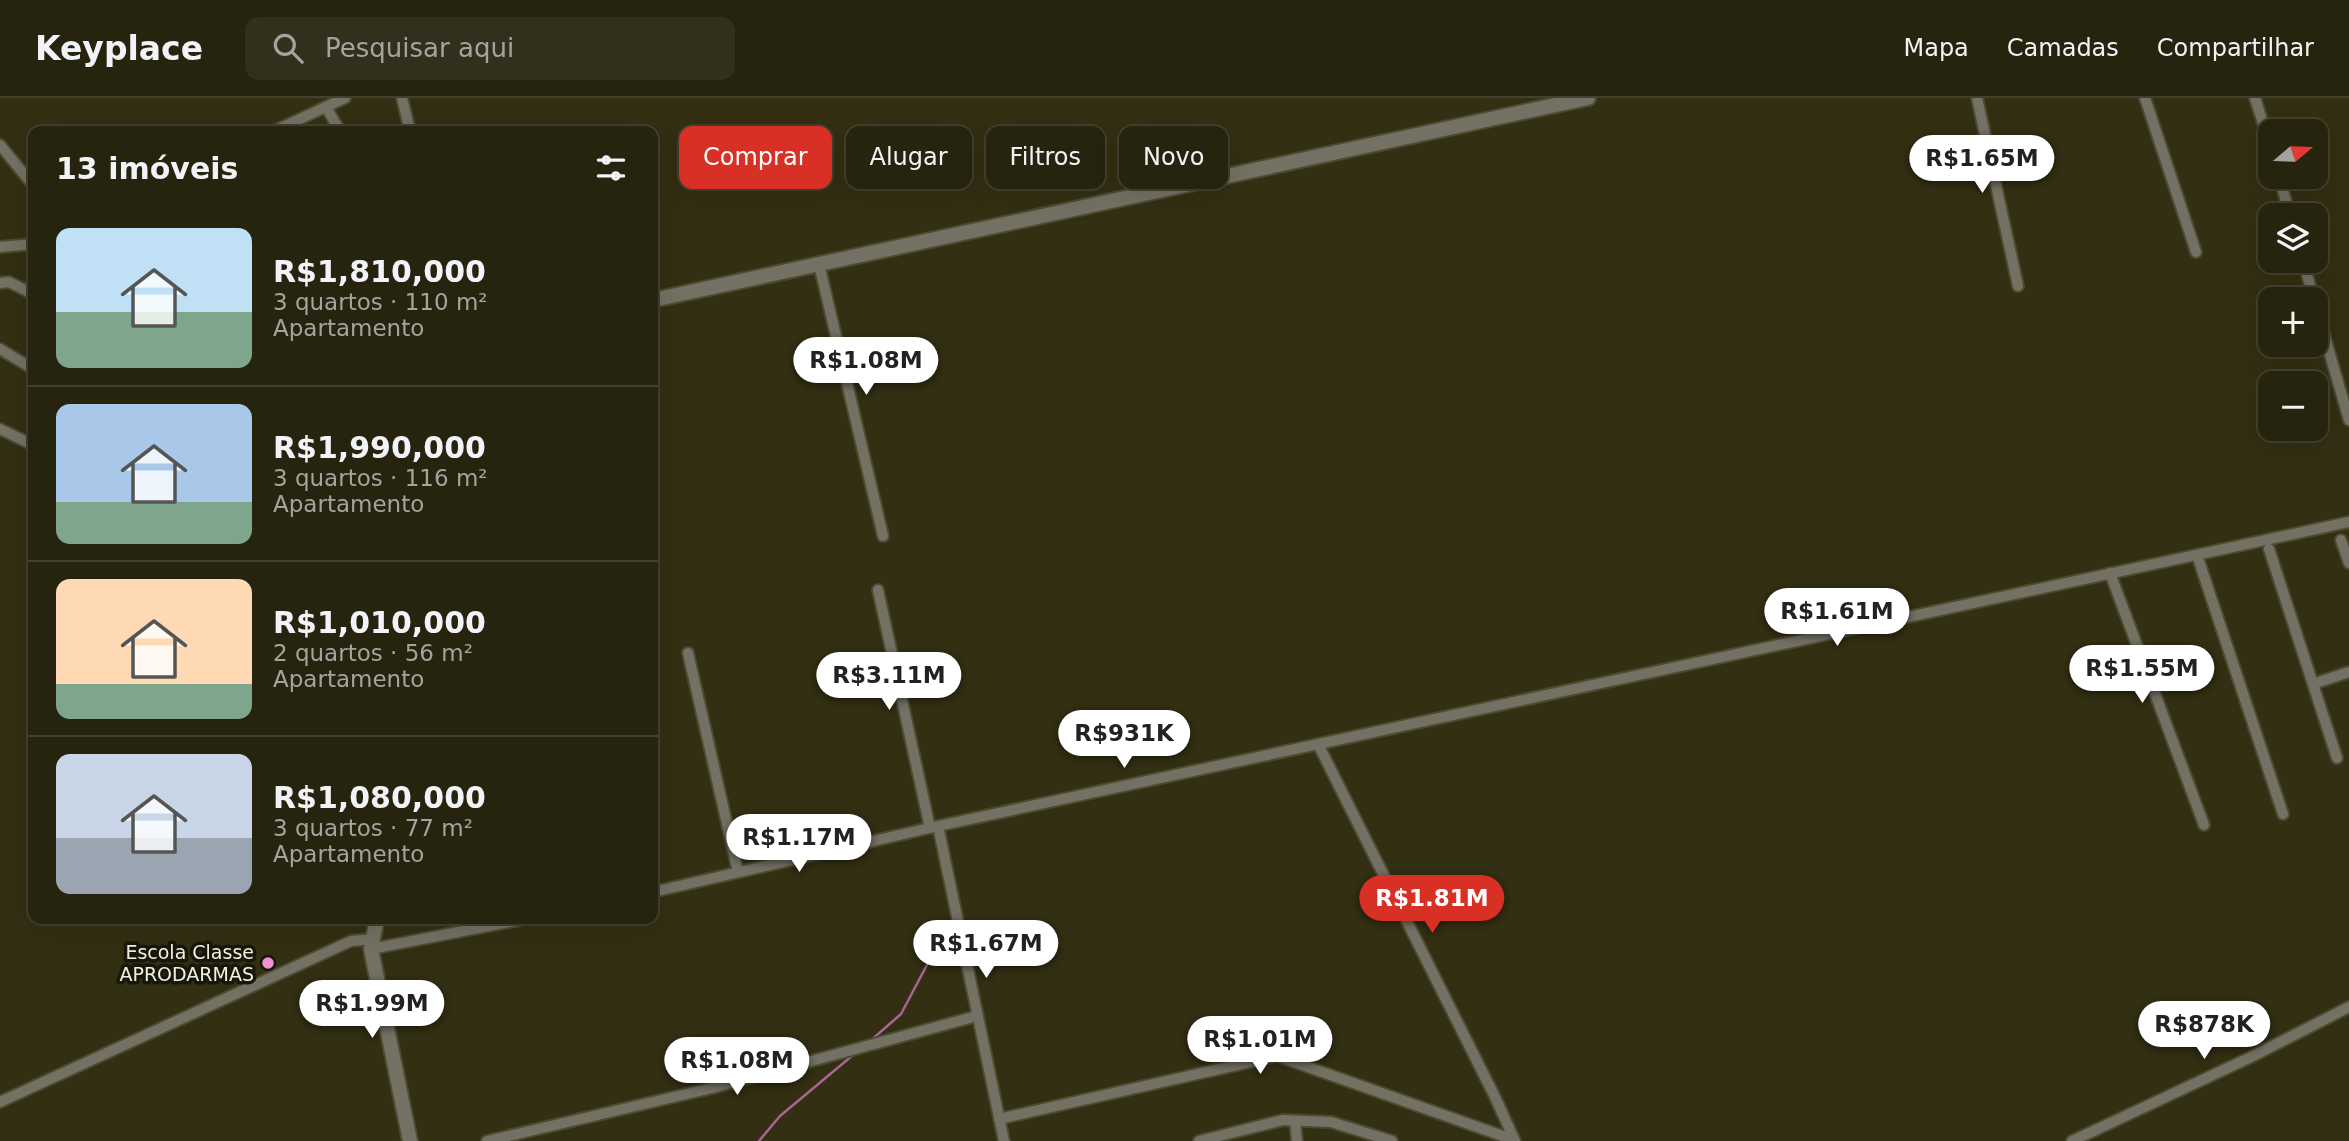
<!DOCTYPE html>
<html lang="pt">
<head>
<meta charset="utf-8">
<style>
  :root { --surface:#26230e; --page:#322f1c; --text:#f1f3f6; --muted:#a4a49e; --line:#42402e; --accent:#d93025 }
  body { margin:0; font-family:"DejaVu Sans",sans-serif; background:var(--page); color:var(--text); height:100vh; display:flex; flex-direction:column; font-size:26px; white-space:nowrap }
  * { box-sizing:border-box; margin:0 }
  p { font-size:23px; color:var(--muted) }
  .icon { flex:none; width:38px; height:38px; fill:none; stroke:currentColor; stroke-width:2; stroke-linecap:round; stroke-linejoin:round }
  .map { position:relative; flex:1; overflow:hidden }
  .sheet { position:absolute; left:28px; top:28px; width:630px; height:798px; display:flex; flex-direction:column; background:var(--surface); border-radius:14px; box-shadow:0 7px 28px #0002,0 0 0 2px var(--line) }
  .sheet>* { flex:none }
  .guide { position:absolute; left:679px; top:28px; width:665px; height:63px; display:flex; gap:14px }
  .needle { width:46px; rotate:71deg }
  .controls { position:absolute; left:2258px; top:21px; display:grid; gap:14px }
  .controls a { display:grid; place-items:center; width:70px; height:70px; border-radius:14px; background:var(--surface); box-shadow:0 7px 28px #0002,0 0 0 2px var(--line); font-size:35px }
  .price { position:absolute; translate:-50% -60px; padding:0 16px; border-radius:24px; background:#fff; color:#222; font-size:23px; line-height:46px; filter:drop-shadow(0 2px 4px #0008) }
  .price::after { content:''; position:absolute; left:50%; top:42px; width:21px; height:16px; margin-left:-10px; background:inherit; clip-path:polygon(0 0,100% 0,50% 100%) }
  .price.active { background:var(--accent); color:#fff }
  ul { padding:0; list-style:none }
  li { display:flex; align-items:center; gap:21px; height:175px; padding:0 28px }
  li+li { border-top:2px solid var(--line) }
  li span { display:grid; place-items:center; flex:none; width:196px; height:140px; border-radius:14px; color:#555 }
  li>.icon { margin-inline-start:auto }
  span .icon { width:84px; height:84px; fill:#fffc; stroke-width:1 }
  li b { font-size:30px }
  h2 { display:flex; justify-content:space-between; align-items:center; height:84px; padding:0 28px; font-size:30px }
  .pill { padding:0 24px; border-radius:14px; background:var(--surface); box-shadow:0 7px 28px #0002,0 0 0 2px var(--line); font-size:24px; line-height:63px }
  .pill.active { background:var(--accent); color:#fff }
  header { display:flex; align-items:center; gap:42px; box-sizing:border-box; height:98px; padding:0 35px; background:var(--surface); border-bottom:2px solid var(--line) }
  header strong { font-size:33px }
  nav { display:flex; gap:38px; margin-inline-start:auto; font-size:24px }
  .search { width:490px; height:63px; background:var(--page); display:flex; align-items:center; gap:18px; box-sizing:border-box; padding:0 24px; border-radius:14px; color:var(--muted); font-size:26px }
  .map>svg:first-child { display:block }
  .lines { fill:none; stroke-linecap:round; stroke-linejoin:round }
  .stream { stroke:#a86494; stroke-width:2.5 }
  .minor-casing { stroke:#4e4a30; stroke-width:14 }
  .tertiary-casing { stroke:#4e4a30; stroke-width:18 }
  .minor { stroke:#737164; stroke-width:10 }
  .tertiary { stroke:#737164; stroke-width:14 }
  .poi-dot { fill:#f291d6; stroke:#18170b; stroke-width:2.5 }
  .labels { text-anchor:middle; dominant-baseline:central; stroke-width:7; stroke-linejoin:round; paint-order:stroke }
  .poi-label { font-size:19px; fill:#f2f0e0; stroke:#18170b; text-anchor:end }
</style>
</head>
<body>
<header>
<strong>Keyplace</strong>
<div class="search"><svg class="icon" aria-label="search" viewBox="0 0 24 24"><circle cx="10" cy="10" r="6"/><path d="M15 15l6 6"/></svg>Pesquisar aqui</div>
<nav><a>Mapa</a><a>Camadas</a><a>Compartilhar</a></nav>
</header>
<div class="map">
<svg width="2349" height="1043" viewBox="0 0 2349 1043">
  <rect width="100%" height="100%" fill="#332f13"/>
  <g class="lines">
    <g class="stream">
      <path d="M869,944L901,916L937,848"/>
      <path d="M759,1043L780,1018L853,957"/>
    </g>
    <g class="minor-casing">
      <g id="minor">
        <path d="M402,0L410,33"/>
        <path d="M1977,0L2018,188"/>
        <path d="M2145,0L2196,154"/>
        <path d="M2255,0L2270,47"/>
        <path d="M326,9L340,33"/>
        <path d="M274,33L345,0"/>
        <path d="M0,47L33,87"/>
        <path d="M2279,79L2290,117"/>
        <path d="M0,149L33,146"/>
        <path d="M2303,163L2314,201"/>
        <path d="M819,166L883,438"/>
        <path d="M0,185L9,184L33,196"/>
        <path d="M2315,205L2349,322"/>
        <path d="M0,251L33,271"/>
        <path d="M0,331L33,347"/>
        <path d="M2341,442L2349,465"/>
        <path d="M2269,451L2337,660"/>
        <path d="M2197,457L2283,716"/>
        <path d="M2110,475L2204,727"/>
        <path d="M878,492L930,730"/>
        <path d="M688,555L738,774"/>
        <path d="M2313,586L2349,574"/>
        <path d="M1318,646L1495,999L1515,1043"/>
        <path d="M938,728L1004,1043"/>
        <path d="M653,794L938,728L2349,424"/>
        <path d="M371,851L525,821"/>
        <path d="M0,1004L351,843L373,841"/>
        <path d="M999,1021L1277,958L1514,1042"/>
        <path d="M1295,1023L1297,1043"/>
        <path d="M487,1043L712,990L977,918"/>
        <path d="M1199,1043L1283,1022L1331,1024L1392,1043"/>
        <path d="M2072,1043L2249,960L2349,909"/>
      </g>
    </g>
    <g class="tertiary-casing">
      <g id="tertiary">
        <path d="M653,202L1588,0"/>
        <path d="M377,821L371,851L410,1043"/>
      </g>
    </g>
    <use href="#minor" class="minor"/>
    <use href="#tertiary" class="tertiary"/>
  </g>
  <circle class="poi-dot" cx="268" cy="865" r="7"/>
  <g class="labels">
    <g class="poi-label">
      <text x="254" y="854">Escola Classe<tspan x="254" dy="22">APRODARMAS</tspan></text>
    </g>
  </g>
</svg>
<div class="controls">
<a><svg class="needle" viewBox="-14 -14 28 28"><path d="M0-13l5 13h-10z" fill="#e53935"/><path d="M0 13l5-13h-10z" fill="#a4a49e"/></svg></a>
<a><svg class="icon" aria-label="layers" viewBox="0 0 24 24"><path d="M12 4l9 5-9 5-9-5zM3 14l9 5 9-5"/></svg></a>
<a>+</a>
<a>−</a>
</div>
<b class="price" style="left:1982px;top:97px">R$1.65M</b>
<b class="price" style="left:866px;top:299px">R$1.08M</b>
<b class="price" style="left:1837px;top:550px">R$1.61M</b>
<b class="price" style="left:2142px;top:607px">R$1.55M</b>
<b class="price" style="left:889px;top:614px">R$3.11M</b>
<b class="price" style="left:1124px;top:672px">R$931K</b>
<b class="price" style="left:799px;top:776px">R$1.17M</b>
<b class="price active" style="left:1432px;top:837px">R$1.81M</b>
<b class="price" style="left:986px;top:882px">R$1.67M</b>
<b class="price" style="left:372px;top:942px">R$1.99M</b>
<b class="price" style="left:2204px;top:963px">R$878K</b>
<b class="price" style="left:1260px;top:978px">R$1.01M</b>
<b class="price" style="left:737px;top:999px">R$1.08M</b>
<div class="guide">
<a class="pill active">Comprar</a>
<a class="pill">Alugar</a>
<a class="pill">Filtros</a>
<a class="pill">Novo</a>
</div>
<section class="sheet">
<h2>13 imóveis<svg class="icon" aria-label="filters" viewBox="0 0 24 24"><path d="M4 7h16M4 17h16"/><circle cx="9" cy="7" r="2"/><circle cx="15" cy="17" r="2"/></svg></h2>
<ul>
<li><span style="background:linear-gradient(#bfe0f5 60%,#7fa58c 0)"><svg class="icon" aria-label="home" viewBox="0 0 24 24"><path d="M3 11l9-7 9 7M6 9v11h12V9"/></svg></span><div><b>R$1,810,000</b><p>3 quartos · 110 m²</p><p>Apartamento</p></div></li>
<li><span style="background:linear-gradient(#a9c7e8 70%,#7fa58c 0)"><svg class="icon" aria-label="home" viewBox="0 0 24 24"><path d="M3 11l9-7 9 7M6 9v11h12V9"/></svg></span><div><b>R$1,990,000</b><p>3 quartos · 116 m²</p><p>Apartamento</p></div></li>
<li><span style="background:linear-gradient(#ffd9b3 75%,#7fa58c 0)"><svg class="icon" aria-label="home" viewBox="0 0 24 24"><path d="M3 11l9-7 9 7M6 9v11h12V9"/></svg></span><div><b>R$1,010,000</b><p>2 quartos · 56 m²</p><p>Apartamento</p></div></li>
<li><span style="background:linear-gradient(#c9d6e8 60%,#9aa5b1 0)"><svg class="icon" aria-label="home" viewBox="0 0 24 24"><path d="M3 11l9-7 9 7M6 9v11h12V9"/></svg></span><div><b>R$1,080,000</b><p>3 quartos · 77 m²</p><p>Apartamento</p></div></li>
</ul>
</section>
</div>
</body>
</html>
